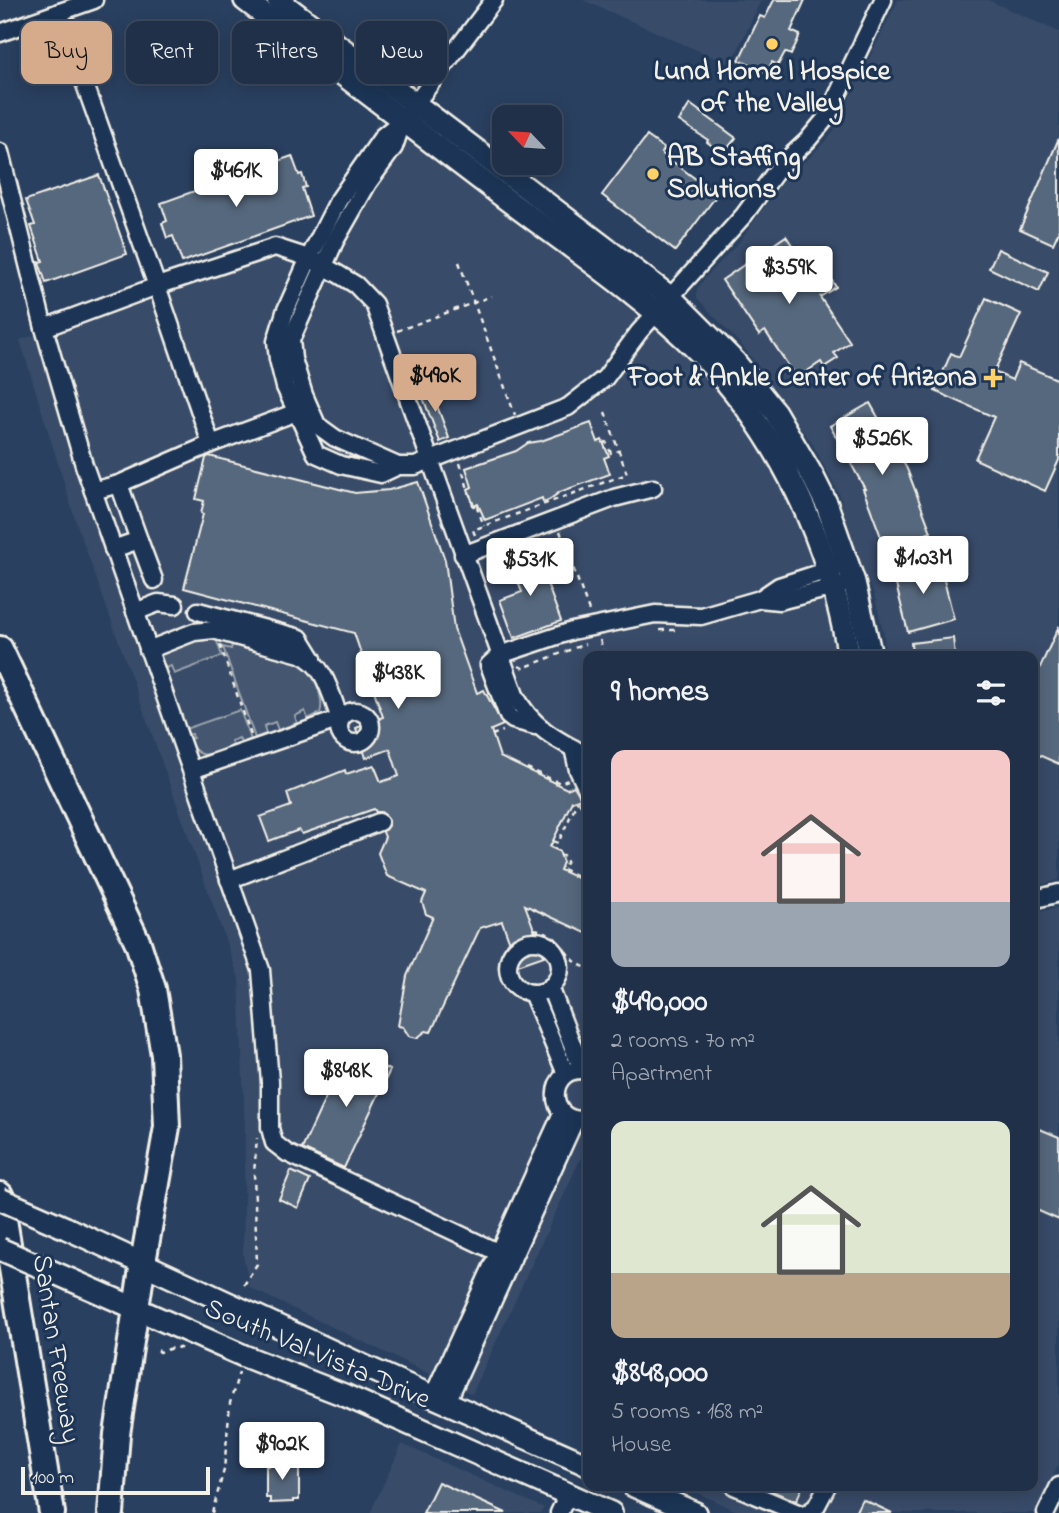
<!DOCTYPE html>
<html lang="en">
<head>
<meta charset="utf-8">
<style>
  :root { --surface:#203048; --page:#2d3c52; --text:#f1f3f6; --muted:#a2a9b4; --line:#3d4b60; --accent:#d6ab8b }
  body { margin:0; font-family:"Indie Flower",sans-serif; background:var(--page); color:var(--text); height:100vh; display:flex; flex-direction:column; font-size:26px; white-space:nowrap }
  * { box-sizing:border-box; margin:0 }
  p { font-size:23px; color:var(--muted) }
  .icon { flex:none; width:38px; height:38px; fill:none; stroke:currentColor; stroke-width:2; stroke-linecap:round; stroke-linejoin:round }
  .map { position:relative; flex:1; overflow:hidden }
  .panel { position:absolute; left:583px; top:651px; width:455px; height:840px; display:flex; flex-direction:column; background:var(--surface); border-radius:14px; box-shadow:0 4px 18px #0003,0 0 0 2px var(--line) }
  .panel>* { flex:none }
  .top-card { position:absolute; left:21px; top:21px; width:457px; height:63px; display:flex; gap:14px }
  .needle { width:46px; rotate:295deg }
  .fabs { position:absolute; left:492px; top:105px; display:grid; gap:14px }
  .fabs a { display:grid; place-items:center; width:70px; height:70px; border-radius:14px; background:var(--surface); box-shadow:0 4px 18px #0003,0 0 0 2px var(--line); font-size:35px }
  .scale { position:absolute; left:21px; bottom:18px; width:189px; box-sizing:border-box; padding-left:7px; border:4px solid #f4f1e8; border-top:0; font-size:19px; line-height:24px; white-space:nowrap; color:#f4f1e8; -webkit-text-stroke:5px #1d3557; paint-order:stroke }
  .price { position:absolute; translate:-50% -60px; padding:0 16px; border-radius:7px; background:#fff; color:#222; font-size:23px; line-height:46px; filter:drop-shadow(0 2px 4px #0008) }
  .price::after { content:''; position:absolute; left:50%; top:42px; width:21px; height:16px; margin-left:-10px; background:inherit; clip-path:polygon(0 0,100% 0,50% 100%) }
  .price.on { background:var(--accent); color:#111 }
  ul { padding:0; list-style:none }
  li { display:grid; align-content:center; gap:14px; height:371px; padding:0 28px }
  li span { display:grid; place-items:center; height:217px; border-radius:14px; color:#555 }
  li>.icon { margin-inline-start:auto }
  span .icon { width:126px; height:126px; fill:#fffc; stroke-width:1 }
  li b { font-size:30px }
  h2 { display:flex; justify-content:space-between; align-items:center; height:84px; padding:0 28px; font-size:30px }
  .chip { padding:0 24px; border-radius:14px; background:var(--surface); box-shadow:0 4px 18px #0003,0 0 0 2px var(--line); font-size:24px; line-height:63px }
  .chip.on { background:var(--accent); color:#111 }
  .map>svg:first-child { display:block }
  .built { fill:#374c69 }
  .green { fill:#445771; stroke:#9ca4ac; stroke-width:2 }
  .building { fill:#56677d; stroke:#f4f1e8; stroke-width:2 }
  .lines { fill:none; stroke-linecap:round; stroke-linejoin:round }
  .minor-casing { stroke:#f4f1e8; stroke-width:21 }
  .major-casing { stroke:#f4f1e8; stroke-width:26 }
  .highway-casing { stroke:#f4f1e8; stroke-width:30 }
  .path { stroke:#f4f1e8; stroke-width:2.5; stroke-dasharray:5 5; stroke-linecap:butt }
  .minor { stroke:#1d3557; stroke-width:16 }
  .major { stroke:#1d3557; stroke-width:21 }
  .highway { stroke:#1d3557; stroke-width:24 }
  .major-bridge-casing { stroke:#f4f1e8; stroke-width:26; stroke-linecap:butt }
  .major-bridge { stroke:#1d3557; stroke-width:21 }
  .poi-dot { fill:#ffd166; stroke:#1d3557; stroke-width:2.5 }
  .labels { text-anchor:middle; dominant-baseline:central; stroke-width:6; stroke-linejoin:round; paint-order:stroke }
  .poi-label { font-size:28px; font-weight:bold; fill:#f4f1e8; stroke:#1d3557 }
  .street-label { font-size:28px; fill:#f4f1e8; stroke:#1d3557 }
</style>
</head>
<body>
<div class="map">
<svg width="1059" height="1513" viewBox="0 0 1059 1513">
  <rect width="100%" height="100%" fill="#2a4060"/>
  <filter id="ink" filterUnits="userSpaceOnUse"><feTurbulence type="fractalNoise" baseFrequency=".0143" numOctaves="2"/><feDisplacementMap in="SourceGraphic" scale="14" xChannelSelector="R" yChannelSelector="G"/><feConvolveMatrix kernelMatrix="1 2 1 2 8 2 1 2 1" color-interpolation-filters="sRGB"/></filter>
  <g filter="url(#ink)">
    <g class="built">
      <path d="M583,0H761L731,65Z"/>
      <path d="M898,0H988L1059,32V880L1033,887L1032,656H885L884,635L874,594L851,542L840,496L812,443L788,411L766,376L744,348L697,298V289L704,279L739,242L786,177L810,157L832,134Z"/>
      <path d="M381,117L676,344L711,381L751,431L778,477L805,531L831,618L836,656H588V1148L584,1151L472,1394L250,1288L243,1255L245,1130L239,978L76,522L20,340L304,246Z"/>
      <path d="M1059,907V1464L1036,1513H741L682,1486H1032V914Z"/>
      <path d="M402,1444L544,1508L540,1513H370Z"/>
    </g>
    <g class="green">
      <path d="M215,636L222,656L174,674L171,666L163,669L160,658L161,653L187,641Z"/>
      <path d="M233,642L301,660C313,668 325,700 320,713L308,719L305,711L295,716L297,723L278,730L275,722L264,726L266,734L255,738L223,647L231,649Z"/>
      <path d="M240,710L251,740L241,743L239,738L231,741L233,746C213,753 199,764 188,739L193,738L192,734L187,735L185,729Z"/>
    </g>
    <g class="building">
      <path d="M774,0H805L791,31L800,35L791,55L785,52L778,65L772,62L767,73L739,60L760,16L765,18Z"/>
      <path d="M690,104L736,138L723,154L707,142L708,140L679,121Z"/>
      <path d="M647,136L665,149L661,153L717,195L675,251L602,195Z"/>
      <path d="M1059,138V231L1053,244L1020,229Z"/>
      <path d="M292,156L299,175L302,174L306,187L302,188L311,216L182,262L173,236L167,238L162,223L167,221L161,203L217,183L214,175L233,169L235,176Z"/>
      <path d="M99,175L127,254L46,283L39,262L43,261L31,226L35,225L26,200Z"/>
      <path d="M786,236L810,272L821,264L836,287L820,297L850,342L834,353L838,358L824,367L821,362L797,378L765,331L759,335L722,280Z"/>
      <path d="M998,249L1048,272L1039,292L989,268Z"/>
      <path d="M986,298L1021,314L994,372L1012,380L1019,363L1059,380V460L1045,491L975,459L994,417L935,391L951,353L959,357Z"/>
      <path d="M430,387L449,438L440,442L420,390Z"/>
      <path d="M870,403L907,469L931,532L886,550L863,489H865L830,426Z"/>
      <path d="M591,423L598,442L602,440L609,456L604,458L610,474L560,492L549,500L543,502L542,498L485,520L478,504L474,506L468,489L472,487L466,468L516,451L528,443L541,441Z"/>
      <path d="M209,456L355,493L389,490L418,482L445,560L454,629L477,693L484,690L503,725L491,730L500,757L567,789L574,786L581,798L572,801L550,847L559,851L563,862L560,870L588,883V934L525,905L544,956L518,965L502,921L480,928L431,1032L426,1031L417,1038L409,1036L403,1027L398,1026L407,976L433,917L426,914L422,902L426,893L387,876L378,853L385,837L383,832L389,824L388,818L381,812H376L374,809L302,834L299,830L269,841L260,817L291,806L287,793L345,770L346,774L374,765L381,782L399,776L390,749L366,758L356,728L383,717L354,633L184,588L203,514L201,513L204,501L196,499L206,458Z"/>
      <path d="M535,551L561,621L514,638L500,600L522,592L509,559Z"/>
      <path d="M939,561L954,619L908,632L893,573Z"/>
      <path d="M1059,626V764L1032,752V685Z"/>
      <path d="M953,638L955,656H912L911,643Z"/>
      <path d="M347,1051L390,1070L344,1168L302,1149Z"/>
      <path d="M1035,1127L1059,1137V1220L1032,1208V1133Z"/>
      <path d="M291,1171L310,1180L298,1208L279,1199Z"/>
      <path d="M269,1462H295V1466H299V1500H293V1502L270,1503V1498H266V1466H269Z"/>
      <path d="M438,1482L506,1513H423Z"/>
      <path d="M760,1486H803L796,1501Z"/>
      <path d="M862,1499L875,1505L892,1513H855Z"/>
    </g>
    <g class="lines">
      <g class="minor-casing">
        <g id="minor">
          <path d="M59,12L157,286L211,444"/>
          <path d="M0,33L94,0"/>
          <path d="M403,120L394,147L368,183L335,241L291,340L293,359L304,395L317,425L335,438L398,466H415L568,407L605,378L639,332L744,215L780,166L807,141L827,117L883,0"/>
          <path d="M0,152L44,328L157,286L275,247L309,258L338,274L356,285L374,304L515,695C531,727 557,740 588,756"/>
          <path d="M44,328L84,465L261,970L270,1082V1128L274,1143L287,1153L512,1259"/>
          <path d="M398,466L381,474L341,465L316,454L285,387L278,359L276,341L285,312L309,258L338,201L383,136L403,120L494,0"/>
          <path d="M119,484L139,540"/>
          <path d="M93,491L119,484L211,444L302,410"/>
          <path d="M113,549L139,540L154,580"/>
          <path d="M463,555L614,498L653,488"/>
          <path d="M760,599L779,586L838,567"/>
          <path d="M198,611L300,638L313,659"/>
          <path d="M135,612L158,603L175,605"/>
          <path d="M148,650L194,632L213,630L300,654C325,664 331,695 340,719L192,770"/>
          <circle cx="355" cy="727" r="16"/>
          <path d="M535,726L513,720L508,716L489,665L500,655L572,631L655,614L701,616L760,599L779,601L842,585"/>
          <path d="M573,748L578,770L588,791"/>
          <path d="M229,880L379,822"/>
          <path d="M1032,900L1059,893"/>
          <circle cx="534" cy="967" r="26"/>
          <path d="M550,987L582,1070"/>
          <path d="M532,993L566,1074"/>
          <path d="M588,1071C546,1062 544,1127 588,1119"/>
          <path d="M433,1396L562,1113"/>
          <path d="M447,1402L575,1120"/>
          <path d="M734,1486L798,1513"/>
          <path d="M559,1513L568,1494"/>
          <path d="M808,1513L816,1507L827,1486"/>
          <path d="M1046,1513L1059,1486"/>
        </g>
      </g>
      <g class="major-casing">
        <g id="major">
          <path d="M245,0C333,67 422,135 510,202C574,250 643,296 700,353C781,436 829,543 849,656"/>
          <path d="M278,0L670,297L735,362L775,412L812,475L827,505L854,582L871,656"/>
          <path d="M66,1228L366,1367L588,1465"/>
          <path d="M71,1280L244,1356L344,1395L611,1513"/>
          <path d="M634,1486L695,1513"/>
        </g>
      </g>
      <g class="highway-casing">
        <g id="highway">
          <path d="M0,649L138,943L153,989L164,1055L167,1127L143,1262L117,1434L111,1513"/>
          <path d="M0,1195L52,1513"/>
        </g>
      </g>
      <g class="path">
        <path d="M459,262L515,415"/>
        <path d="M397,331L492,296"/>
        <path d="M604,443L606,442L611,453L619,451"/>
        <path d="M460,463L474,508L477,507L484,526"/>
        <path d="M560,531L590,614"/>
        <path d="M475,535L473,530L627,474L605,412"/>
        <path d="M660,630H677"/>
        <path d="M600,640L605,656"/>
        <path d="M220,645L251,735"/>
        <path d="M519,666L523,668L585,644"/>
        <path d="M492,735L503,731"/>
        <path d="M527,768L560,783L568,780"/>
        <path d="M579,802L588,813"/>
        <path d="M553,841L558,843L578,800"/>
        <path d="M560,856L564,855L567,861L563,869L588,881"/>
        <path d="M534,929C565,933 562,961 588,968"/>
        <path d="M244,1285L257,1264L254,1173L257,1138"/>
        <path d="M158,1350L160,1352L175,1347L184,1349"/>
        <path d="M212,1513L224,1470L230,1403L239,1372"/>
      </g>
      <use href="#minor" class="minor"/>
      <use href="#major" class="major"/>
      <use href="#highway" class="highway"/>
      <g class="major-bridge-casing">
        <g id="major-bridge">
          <path d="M0,1199L66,1228"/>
          <path d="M0,1249L71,1280"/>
        </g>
      </g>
      <use href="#major-bridge" class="major-bridge"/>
    </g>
  </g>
  <g class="poi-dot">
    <circle cx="772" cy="44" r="7"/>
    <circle cx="653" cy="174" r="7"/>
    <path d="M989.5 367.5h7v7h7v7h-7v7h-7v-7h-7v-7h7z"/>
  </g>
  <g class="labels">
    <g class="poi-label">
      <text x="772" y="72">Lund Home | Hospice<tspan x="772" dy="32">of the Valley</tspan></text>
      <text x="667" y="158" text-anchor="start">AB Staffing<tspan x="667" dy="32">Solutions</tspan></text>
      <text x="977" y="378" text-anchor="end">Foot &amp; Ankle Center of Arizona</text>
    </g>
    <g class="street-label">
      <text transform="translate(55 1349) rotate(81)">Santan Freeway</text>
      <text transform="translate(317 1355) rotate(23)">South Val Vista Drive</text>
    </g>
  </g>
</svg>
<div class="fabs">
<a><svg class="needle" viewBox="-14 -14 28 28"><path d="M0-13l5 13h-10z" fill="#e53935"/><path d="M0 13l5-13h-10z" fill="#a2a9b4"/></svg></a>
</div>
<div class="scale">100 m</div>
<b class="price" style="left:236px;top:209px">$461K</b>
<b class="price" style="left:789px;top:306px">$359K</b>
<b class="price on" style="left:435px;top:414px">$490K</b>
<b class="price" style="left:882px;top:477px">$526K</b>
<b class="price" style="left:923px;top:596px">$1.03M</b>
<b class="price" style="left:530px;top:598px">$531K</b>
<b class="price" style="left:398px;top:711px">$438K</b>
<b class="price" style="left:346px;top:1109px">$848K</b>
<b class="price" style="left:282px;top:1482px">$902K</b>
<div class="top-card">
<a class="chip on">Buy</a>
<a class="chip">Rent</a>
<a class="chip">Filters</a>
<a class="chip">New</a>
</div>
<section class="panel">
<h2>9 homes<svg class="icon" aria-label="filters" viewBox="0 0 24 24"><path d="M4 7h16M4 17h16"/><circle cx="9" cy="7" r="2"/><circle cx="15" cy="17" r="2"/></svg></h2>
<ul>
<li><span style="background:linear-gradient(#f6c9c9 70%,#9aa5b1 0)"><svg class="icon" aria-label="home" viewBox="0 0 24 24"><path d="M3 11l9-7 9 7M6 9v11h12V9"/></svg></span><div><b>$490,000</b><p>2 rooms · 70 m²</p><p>Apartment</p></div></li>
<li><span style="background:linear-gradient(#dfe7d0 70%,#b9a48a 0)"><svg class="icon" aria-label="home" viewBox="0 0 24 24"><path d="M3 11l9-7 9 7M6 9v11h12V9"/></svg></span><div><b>$848,000</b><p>5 rooms · 168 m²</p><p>House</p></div></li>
</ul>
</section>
</div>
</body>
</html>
